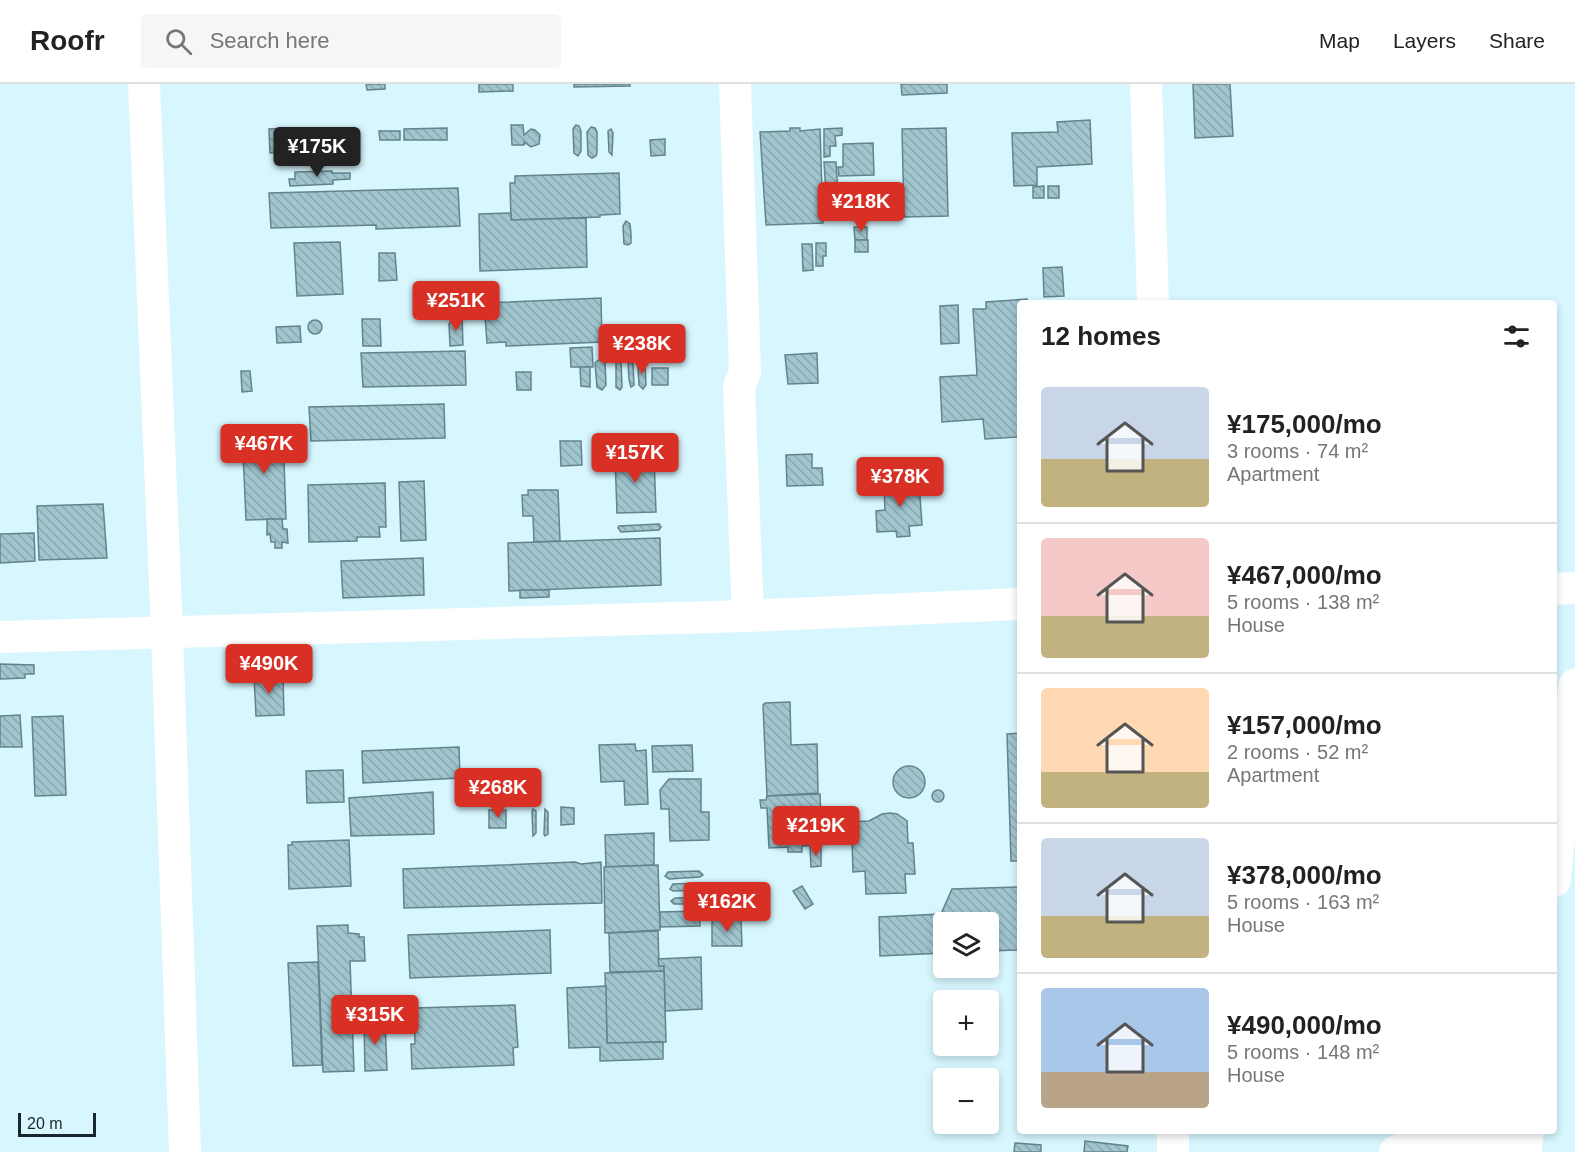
<!DOCTYPE html>
<html lang="en">
<head>
<meta charset="utf-8">
<style>
  :root { --surface:#fff; --page:#f6f6f6; --text:#222; --muted:#767676; --line:#e0e0e0; --accent:#d93025 }
  body { margin:0; font-family:Helvetica,sans-serif; background:var(--page); color:var(--text); height:100vh; display:flex; flex-direction:column; font-size:22px; white-space:nowrap }
  * { box-sizing:border-box; margin:0 }
  p { font-size:20px; color:var(--muted) }
  .icon { flex:none; width:33px; height:33px; fill:none; stroke:currentColor; stroke-width:2; stroke-linecap:round; stroke-linejoin:round }
  .map { position:relative; flex:1; overflow:hidden }
  .panel { position:absolute; left:1017px; top:216px; width:540px; height:834px; display:flex; flex-direction:column; background:var(--surface); border-radius:6px; box-shadow:0 3px 9px #0003 }
  .panel>* { flex:none }
  .buttons { position:absolute; left:933px; top:828px; display:grid; gap:12px }
  .buttons a { display:grid; place-items:center; width:66px; height:66px; border-radius:6px; background:var(--surface); box-shadow:0 3px 9px #0003; font-size:30px }
  .scale { position:absolute; left:18px; bottom:15px; width:78px; box-sizing:border-box; padding-left:6px; border:3px solid #19282c; border-top:0; font-size:16px; line-height:21px; white-space:nowrap; color:#19282c; -webkit-text-stroke:4px #d7f6fe; paint-order:stroke }
  .price { position:absolute; translate:-50% -51px; padding:0 14px; border-radius:6px; background:var(--accent); color:#fff; font-size:20px; line-height:39px; filter:drop-shadow(0 2px 3px #0008) }
  .price::after { content:''; position:absolute; left:50%; top:36px; width:18px; height:14px; margin-left:-9px; background:inherit; clip-path:polygon(0 0,100% 0,50% 100%) }
  .price.active { background:#222; color:#fff }
  ul { padding:0; list-style:none }
  li { display:flex; align-items:center; gap:18px; height:150px; padding:0 24px }
  li+li { border-top:2px solid var(--line) }
  li span { display:grid; place-items:center; flex:none; width:168px; height:120px; border-radius:6px; color:#555 }
  li>.icon { margin-inline-start:auto }
  span .icon { width:72px; height:72px; fill:#fffc; stroke-width:1 }
  li b { font-size:26px }
  h2 { display:flex; justify-content:space-between; align-items:center; height:72px; padding:0 24px; font-size:26px }
  header { display:flex; align-items:center; gap:36px; box-sizing:border-box; height:84px; padding:0 30px; background:var(--surface); border-bottom:2px solid var(--line) }
  header strong { font-size:28px }
  nav { display:flex; gap:33px; margin-inline-start:auto; font-size:21px }
  .search { width:420px; height:54px; background:var(--page); display:flex; align-items:center; gap:15px; box-sizing:border-box; padding:0 21px; border-radius:6px; color:var(--muted); font-size:22px }
  .map>svg:first-child { display:block }
  .building { fill:url(#building-back-hatch); stroke:#61848d; stroke-width:1.5 }
  .lines { fill:none; stroke-linecap:round; stroke-linejoin:round }
  .minor { stroke:#fff; stroke-width:32 }
  .highway { stroke:#fff; stroke-width:33 }
</style>
</head>
<body>
<header>
<strong>Roofr</strong>
<div class="search"><svg class="icon" aria-label="search" viewBox="0 0 24 24"><circle cx="10" cy="10" r="6"/><path d="M15 15l6 6"/></svg>Search here</div>
<nav><a>Map</a><a>Layers</a><a>Share</a></nav>
</header>
<div class="map">
<svg width="1575" height="1068" viewBox="0 0 1575 1068">
  <defs>
    <pattern id="building-back-hatch" width="6" height="6" patternUnits="userSpaceOnUse" patternTransform="scale(1.5)"><rect width="6" height="6" fill="#a0c5cf"/><path d="M-1 5l2 2M0 0l6 6M5-1l2 2" fill="none" stroke="#89a9b2"/></pattern>
  </defs>
  <rect width="100%" height="100%" fill="#d7f6fe"/>
  <g class="building">
    <path d="M366,0H385V5L367,6Z"/>
    <path d="M479,0H513V7L479,8Z"/>
    <path d="M574,0H630V2L574,3Z"/>
    <path d="M901,0H947V9L902,11Z"/>
    <path d="M1193,0H1230L1233,52L1195,54Z"/>
    <path d="M1090,36L1092,80L1037,83V101L1014,102L1012,49L1058,48L1057,38Z"/>
    <path d="M511,41H523L524,51L531,45L535,46L540,51L539,60L531,63L524,58V61H512Z"/>
    <path d="M576,41L579,42L581,47V67L578,72L574,69L573,45Z"/>
    <path d="M591,43L595,44L597,48V69L596,72L592,74L588,71L587,48Z"/>
    <path d="M295,44L297,67L270,69L269,45Z"/>
    <path d="M447,44V56H404V45Z"/>
    <path d="M790,44H800V47L820,45L823,139L766,141L760,48L790,47Z"/>
    <path d="M842,44V51L835,52L836,62H830V72L824,73V45Z"/>
    <path d="M946,44L948,132L904,133L902,45Z"/>
    <path d="M611,45L613,49L612,71L609,68L608,47Z"/>
    <path d="M379,47H400V56H380Z"/>
    <path d="M665,55V71L651,72L650,56Z"/>
    <path d="M873,59L874,91L839,92L838,83H843V60Z"/>
    <path d="M824,78H836L838,109L826,110Z"/>
    <path d="M332,87V89H350V95L333,96V100L290,102L289,95H295V88Z"/>
    <path d="M619,89L620,130L600,131V133L511,136L510,99H515V92Z"/>
    <path d="M1044,102V114H1033V103Z"/>
    <rect x="1048" y="102" width="11" height="12"/>
    <path d="M458,104L460,142L376,145V141L271,144L269,109Z"/>
    <path d="M511,129V136L586,134L587,183L480,187L479,130Z"/>
    <path d="M626,137L630,140L631,150V159L628,161L624,160L623,142Z"/>
    <path d="M854,143H867V156H855Z"/>
    <rect x="855" y="156" width="13" height="12"/>
    <path d="M340,158L343,210L297,212L294,159Z"/>
    <path d="M816,159H826V172H823V182H816Z"/>
    <path d="M802,160H812L813,186L803,187Z"/>
    <path d="M379,169H395L397,196L379,197Z"/>
    <path d="M1062,183L1064,212L1044,213L1043,184Z"/>
    <path d="M601,214L602,258L506,262V258L487,259L484,219Z"/>
    <path d="M1027,215V219H1020V353L985,355L983,335L942,338L940,293L977,291L973,225H986V218Z"/>
    <path d="M958,221L959,259L941,260L940,222Z"/>
    <path d="M454,233H462L463,261L450,262L449,240Z"/>
    <path d="M362,235H380L381,262H363Z"/>
    <circle cx="315" cy="243" r="7"/>
    <path d="M300,242L301,258L277,259L276,243Z"/>
    <path d="M654,244L658,271L636,274L635,267L620,269L618,248Z"/>
    <path d="M592,263L593,283H571L570,264Z"/>
    <path d="M465,267L466,301L363,303L361,269Z"/>
    <path d="M817,269L818,299L788,300L785,271Z"/>
    <path d="M601,274L605,278L606,301L602,306L597,303L595,279Z"/>
    <path d="M616,274H619L621,277L622,303L620,306L616,303Z"/>
    <path d="M630,276L633,280L634,301L631,303L629,296L628,277Z"/>
    <path d="M641,277L645,280L646,301L643,305L639,301L638,281Z"/>
    <path d="M580,283H590V303L581,302Z"/>
    <rect x="652" y="284" width="16" height="17"/>
    <path d="M241,287H250L252,307L242,308Z"/>
    <path d="M516,288H531V306H517Z"/>
    <path d="M444,320L445,354L311,357L309,323Z"/>
    <path d="M242,346H283L286,435L246,436Z"/>
    <path d="M560,357H581L582,381L561,382Z"/>
    <path d="M812,370V384H822L823,401L787,402L786,371Z"/>
    <path d="M615,372H654L656,428L617,429Z"/>
    <path d="M906,392L907,398H919L922,441L909,442L910,452L897,453L896,447L877,448L876,427L885,426L884,402L892,401V393Z"/>
    <path d="M424,397L426,456L401,457L399,398Z"/>
    <path d="M385,399L386,443H379L380,453H357V457L309,458L308,401Z"/>
    <path d="M528,406H558L560,457L534,458L533,432H523L522,411H528Z"/>
    <path d="M103,420L107,474L39,476L37,422Z"/>
    <path d="M267,435H282L283,445H287L288,459L282,458V464H275V458H271L270,450L267,451Z"/>
    <path d="M659,440L661,443L659,446L621,448L618,444L619,442Z"/>
    <path d="M34,449L35,477L0,479V450Z"/>
    <path d="M660,454L661,501L509,507L508,459Z"/>
    <path d="M423,474L424,511L343,514L341,477Z"/>
    <path d="M520,506H549V513L520,514Z"/>
    <path d="M0,580L34,581V590H25V594L0,595Z"/>
    <path d="M283,591L284,631L256,632L254,592Z"/>
    <path d="M790,618L791,661L817,660L818,709L767,712L763,621L765,619Z"/>
    <path d="M20,631L22,663H0V632Z"/>
    <path d="M63,632L66,711L35,712L32,633Z"/>
    <path d="M1020,649V777H1011L1007,650Z"/>
    <path d="M635,660L636,667L646,666L648,720L625,721L624,697L601,698L599,661Z"/>
    <path d="M692,661L693,687L653,688L652,662Z"/>
    <path d="M459,663L460,694L363,699L362,667Z"/>
    <circle cx="909" cy="698" r="16"/>
    <path d="M343,686L344,718L307,719L306,687Z"/>
    <path d="M669,695H701V728H709V756L670,757L669,725H661L660,706Z"/>
    <circle cx="938" cy="712" r="6"/>
    <path d="M433,708L434,750L351,752L349,714Z"/>
    <path d="M820,710L822,761L802,762V768H788V763L769,764L767,724H761L760,716H766L767,712Z"/>
    <path d="M561,723L574,724V740L561,741Z"/>
    <path d="M533,725L536,727V749L533,752L532,728Z"/>
    <path d="M545,725L548,728V750L545,752L544,750Z"/>
    <rect x="489" y="726" width="17" height="18"/>
    <path d="M890,729L897,730L907,737L908,759H913L915,790H905L906,809L866,810L865,787L853,788L852,756H848L847,738L869,737L882,730Z"/>
    <path d="M654,749V781L606,783L605,751Z"/>
    <path d="M349,756L351,802L289,805L288,761H292V758Z"/>
    <path d="M810,763H821V782L811,783Z"/>
    <path d="M575,778L581,780L601,778L602,819L404,824L403,785Z"/>
    <path d="M658,781L660,846L605,849L604,783Z"/>
    <path d="M699,787L703,791L700,793L669,795L665,792L668,788Z"/>
    <path d="M700,799L703,802L700,806L673,807L670,805L673,800Z"/>
    <path d="M802,802L813,820L805,825L793,807Z"/>
    <path d="M1020,803V866L988,867V838H944V869L880,872L879,833L941,830L952,805Z"/>
    <path d="M702,813L704,817L701,820H674L671,817L675,814Z"/>
    <path d="M699,827L700,842L660,843V828Z"/>
    <path d="M741,835L742,862H712V836Z"/>
    <path d="M348,841V849L359,850V853H364L365,877H350L354,987L323,988L317,842Z"/>
    <path d="M550,846L551,889L410,894L408,851Z"/>
    <path d="M658,847L659,882H664V887L610,888L609,849Z"/>
    <path d="M701,873L702,925L665,927L664,882H659L658,875Z"/>
    <path d="M318,878L322,981L293,982L288,879Z"/>
    <path d="M664,887L666,958L607,959L605,889Z"/>
    <path d="M606,902L607,959L663,958V975L600,977V963L569,964L567,904Z"/>
    <path d="M515,921L518,963L513,964L514,981L412,985L411,960H415L414,924Z"/>
    <path d="M364,937H385L387,986L365,987Z"/>
    <path d="M1085,1057L1128,1062L1127,1068H1084Z"/>
    <path d="M1015,1059L1041,1061V1068H1014Z"/>
  </g>
  <g class="lines">
    <g class="minor">
      <path d="M144,0L167,549L185,1068"/>
      <path d="M735,0L745,288L739,303L748,532"/>
      <path d="M1146,0L1153,219"/>
      <path d="M1554,505L1575,504"/>
      <path d="M0,553L748,532L1020,520"/>
      <path d="M1173,1047V1068"/>
      <path d="M1395,1068L1434,1051L1526,1062"/>
    </g>
    <g class="highway">
      <path d="M1554,797L1575,601"/>
      <path d="M1525,1068L1527,1047"/>
    </g>
  </g>
</svg>
<div class="buttons">
<a><svg class="icon" aria-label="layers" viewBox="0 0 24 24"><path d="M12 4l9 5-9 5-9-5zM3 14l9 5 9-5"/></svg></a>
<a>+</a>
<a>−</a>
</div>
<div class="scale">20 m</div>
<b class="price active" style="left:317px;top:94px">¥175K</b>
<b class="price" style="left:861px;top:149px">¥218K</b>
<b class="price" style="left:456px;top:248px">¥251K</b>
<b class="price" style="left:642px;top:291px">¥238K</b>
<b class="price" style="left:264px;top:391px">¥467K</b>
<b class="price" style="left:635px;top:400px">¥157K</b>
<b class="price" style="left:900px;top:424px">¥378K</b>
<b class="price" style="left:269px;top:611px">¥490K</b>
<b class="price" style="left:498px;top:735px">¥268K</b>
<b class="price" style="left:816px;top:773px">¥219K</b>
<b class="price" style="left:727px;top:849px">¥162K</b>
<b class="price" style="left:375px;top:962px">¥315K</b>
<section class="panel">
<h2>12 homes<svg class="icon" aria-label="filters" viewBox="0 0 24 24"><path d="M4 7h16M4 17h16"/><circle cx="9" cy="7" r="2"/><circle cx="15" cy="17" r="2"/></svg></h2>
<ul>
<li><span style="background:linear-gradient(#c9d6e8 60%,#c2b280 0)"><svg class="icon" aria-label="home" viewBox="0 0 24 24"><path d="M3 11l9-7 9 7M6 9v11h12V9"/></svg></span><div><b>¥175,000/mo</b><p>3 rooms · 74 m²</p><p>Apartment</p></div></li>
<li><span style="background:linear-gradient(#f6c9c9 65%,#c2b280 0)"><svg class="icon" aria-label="home" viewBox="0 0 24 24"><path d="M3 11l9-7 9 7M6 9v11h12V9"/></svg></span><div><b>¥467,000/mo</b><p>5 rooms · 138 m²</p><p>House</p></div></li>
<li><span style="background:linear-gradient(#ffd9b3 70%,#c2b280 0)"><svg class="icon" aria-label="home" viewBox="0 0 24 24"><path d="M3 11l9-7 9 7M6 9v11h12V9"/></svg></span><div><b>¥157,000/mo</b><p>2 rooms · 52 m²</p><p>Apartment</p></div></li>
<li><span style="background:linear-gradient(#c9d6e8 65%,#c2b280 0)"><svg class="icon" aria-label="home" viewBox="0 0 24 24"><path d="M3 11l9-7 9 7M6 9v11h12V9"/></svg></span><div><b>¥378,000/mo</b><p>5 rooms · 163 m²</p><p>House</p></div></li>
<li><span style="background:linear-gradient(#a9c7e8 70%,#b9a48a 0)"><svg class="icon" aria-label="home" viewBox="0 0 24 24"><path d="M3 11l9-7 9 7M6 9v11h12V9"/></svg></span><div><b>¥490,000/mo</b><p>5 rooms · 148 m²</p><p>House</p></div></li>
</ul>
</section>
</div>
</body>
</html>
